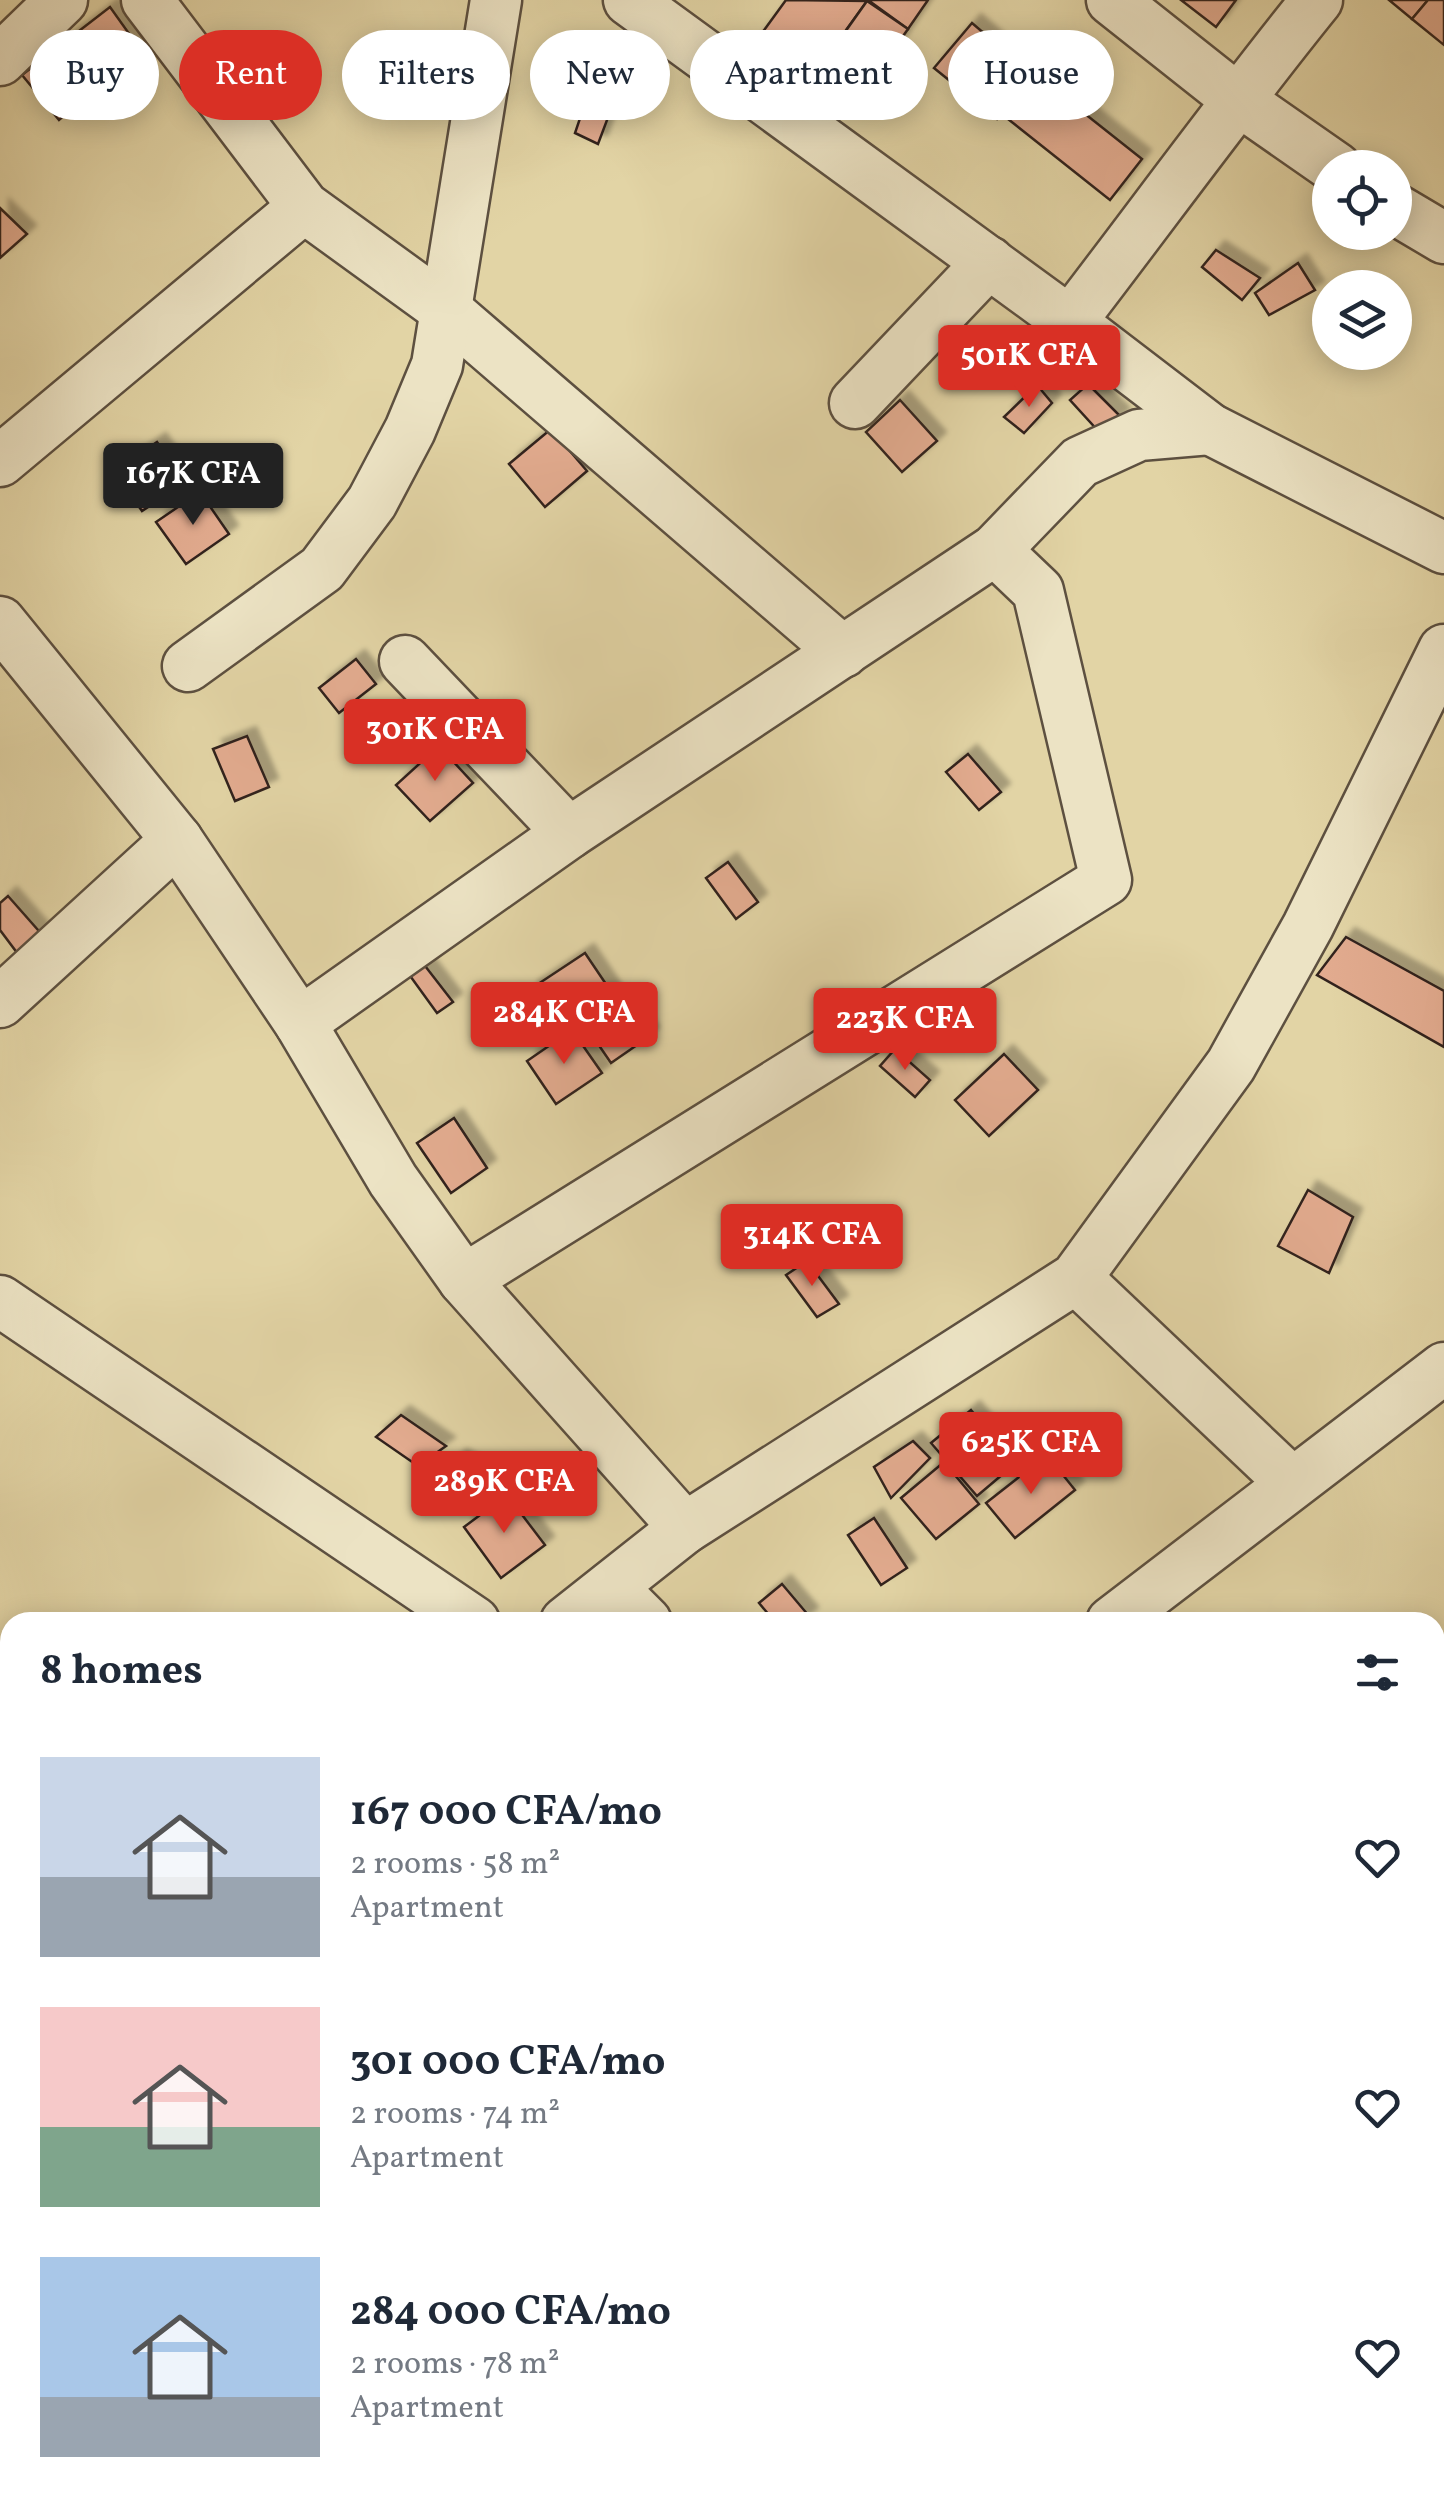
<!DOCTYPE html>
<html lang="en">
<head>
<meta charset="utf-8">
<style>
  :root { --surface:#fff; --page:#f2f2f3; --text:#1f2937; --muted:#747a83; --accent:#d93025 }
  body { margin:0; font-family:Vollkorn,serif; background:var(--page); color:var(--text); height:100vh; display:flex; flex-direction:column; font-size:38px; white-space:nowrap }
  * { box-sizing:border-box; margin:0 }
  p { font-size:32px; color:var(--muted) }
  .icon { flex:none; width:55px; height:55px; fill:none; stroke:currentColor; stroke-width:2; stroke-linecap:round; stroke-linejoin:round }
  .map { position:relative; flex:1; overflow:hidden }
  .panel { position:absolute; left:0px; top:1612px; width:1445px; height:892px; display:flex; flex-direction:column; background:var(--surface); border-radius:30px 30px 0 0; box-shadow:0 5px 25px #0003 }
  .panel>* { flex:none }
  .guide { position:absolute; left:30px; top:30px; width:1385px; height:90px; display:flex; gap:20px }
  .tools { position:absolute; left:1312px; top:150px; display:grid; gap:20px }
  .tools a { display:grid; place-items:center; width:100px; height:100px; border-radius:50%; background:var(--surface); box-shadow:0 5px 25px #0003; font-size:50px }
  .price { position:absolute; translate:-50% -85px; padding:0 22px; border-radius:10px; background:var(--accent); color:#fff; font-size:32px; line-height:65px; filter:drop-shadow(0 2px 5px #0008) }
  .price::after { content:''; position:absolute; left:50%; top:60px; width:30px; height:22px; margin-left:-15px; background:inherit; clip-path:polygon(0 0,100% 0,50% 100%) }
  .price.selected { background:#222; color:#fff }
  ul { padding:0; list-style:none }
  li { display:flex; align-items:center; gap:30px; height:250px; padding:0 40px }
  li span { display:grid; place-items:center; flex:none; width:280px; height:200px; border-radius:0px; color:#555 }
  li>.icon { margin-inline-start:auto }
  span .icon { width:120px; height:120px; fill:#fffc; stroke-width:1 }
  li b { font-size:42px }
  h2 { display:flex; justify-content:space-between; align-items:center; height:120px; padding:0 40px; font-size:42px }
  .pill { padding:0 35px; border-radius:45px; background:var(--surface); box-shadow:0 5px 25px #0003; font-size:35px; line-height:90px }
  .pill.selected { background:var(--accent); color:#fff }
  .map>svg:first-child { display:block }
  .building { fill:#e2ab8f; stroke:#31241f; stroke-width:2.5; filter:url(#shadow) }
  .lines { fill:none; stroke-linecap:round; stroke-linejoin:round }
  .service-casing { stroke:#5d5040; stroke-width:30 }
  .minor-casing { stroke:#5d5040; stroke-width:55 }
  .service { stroke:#ece3c4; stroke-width:25 }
  .minor { stroke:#ece3c4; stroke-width:50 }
</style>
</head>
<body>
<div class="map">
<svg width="1444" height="2503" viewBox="0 0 1444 2503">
  <defs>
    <filter id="shadow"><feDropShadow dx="9" dy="-9" stdDeviation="2.5" flood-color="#0004"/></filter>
  </defs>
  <rect width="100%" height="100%" fill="#e2d4a5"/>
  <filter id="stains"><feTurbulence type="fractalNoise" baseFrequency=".002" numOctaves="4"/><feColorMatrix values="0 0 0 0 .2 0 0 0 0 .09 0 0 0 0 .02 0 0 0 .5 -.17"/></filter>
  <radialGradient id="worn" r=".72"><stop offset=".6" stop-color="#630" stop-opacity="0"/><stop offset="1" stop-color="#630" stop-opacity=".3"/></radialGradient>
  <g class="building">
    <path d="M786,0L867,1L800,94L746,55Z"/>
    <path d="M868,0H928L908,29Z"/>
    <path d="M1181,0H1236L1216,27Z"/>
    <path d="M1389,0H1428L1412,19Z"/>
    <path d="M1428,0H1444V45L1412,19Z"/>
    <path d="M867,1L908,29L847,116L806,87Z"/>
    <path d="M110,7L140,49L59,120L22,75Z"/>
    <path d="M972,23L1034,76L997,119L934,68Z"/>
    <path d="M596,71L621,83L598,144L575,133Z"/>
    <path d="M1041,79L1142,159L1110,200L1008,119Z"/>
    <path d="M0,208L27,234L0,258Z"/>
    <path d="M1216,250L1260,278L1242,300L1202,267Z"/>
    <path d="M1298,263L1315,290L1269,315L1255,293Z"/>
    <path d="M1088,384L1121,417L1101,434L1070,400Z"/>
    <path d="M1037,385L1052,403L1024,433L1004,417Z"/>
    <path d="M900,400L937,441L902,472L866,432Z"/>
    <path d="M551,429L587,471L545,507L509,464Z"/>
    <path d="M157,442L185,483L142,511L114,471Z"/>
    <path d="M200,492L229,534L186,564L156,522Z"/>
    <path d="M356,659L376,684L339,713L319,688Z"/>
    <path d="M405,699L428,724L387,761L365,736Z"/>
    <path d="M247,736L269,787L235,801L213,749Z"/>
    <path d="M439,746L473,783L430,821L396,785Z"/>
    <path d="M968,754L1001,792L979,810L946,772Z"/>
    <path d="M728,862L758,902L736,919L706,878Z"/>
    <path d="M8,896L45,938L18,954L0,930V903Z"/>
    <path d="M1346,937L1444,991V1047L1317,975Z"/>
    <path d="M585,953L614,996L559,1033L529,990Z"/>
    <path d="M422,962L453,1002L437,1013L408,973Z"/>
    <path d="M624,998L650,1036L611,1063L585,1025Z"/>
    <path d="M572,1030L602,1073L556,1104L527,1061Z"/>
    <path d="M895,1049L930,1080L915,1097L880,1066Z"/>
    <path d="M1004,1054L1038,1090L989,1136L955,1100Z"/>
    <path d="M454,1118L487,1168L451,1193L417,1143Z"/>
    <path d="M1308,1190L1353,1217L1329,1273L1278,1246Z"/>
    <path d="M807,1261L839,1304L817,1317L786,1275Z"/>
    <path d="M971,1410L1016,1463L977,1496L931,1443Z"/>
    <path d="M401,1415L446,1446L418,1466L376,1437Z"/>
    <path d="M913,1441L930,1458L891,1498L874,1467Z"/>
    <path d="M1047,1455L1075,1490L1015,1538L986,1503Z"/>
    <path d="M458,1458L497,1478L468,1510L422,1489Z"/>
    <path d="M944,1462L979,1504L936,1539L901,1498Z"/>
    <path d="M507,1495L545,1545L501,1578L464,1527Z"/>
    <path d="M874,1518L907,1568L881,1585L848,1535Z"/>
    <path d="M782,1584L809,1616L801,1622H775L759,1603Z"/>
    <path d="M0,1898L10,1905V2020L0,2014Z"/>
    <path d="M1324,2495H1422L1420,2503H1358Z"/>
  </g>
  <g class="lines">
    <g class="service-casing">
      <path id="service" d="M0,2394L10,2380"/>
    </g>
    <g class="minor-casing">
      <g id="minor">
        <path d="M147,0L304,207L446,310L843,652"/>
        <path d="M629,0L1070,322L1210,429L1444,548"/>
        <path d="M1112,0L1237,99L1336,168"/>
        <path d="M0,60L62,0"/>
        <path d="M1395,209L1444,238"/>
        <path d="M1070,322C1153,214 1232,105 1317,0"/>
        <path d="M855,403L989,262"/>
        <path d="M0,461L304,207"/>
        <path d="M0,622L177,840L300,1023L393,1180L464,1280L685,1528"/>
        <path d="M405,661L569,833"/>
        <path d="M188,666L322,569L372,502L410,430L437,365L496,0"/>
        <path d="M0,1002L177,840"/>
        <path d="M300,1023L569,833L995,550L1080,462L1139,435L1210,429"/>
        <path d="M1076,1278L1292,1483"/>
        <path d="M464,1280L1106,880L1038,591L995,550"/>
        <path d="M0,1301L474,1622"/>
        <path d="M611,1587L646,1622"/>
        <path d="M566,1622L685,1528L1076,1278L1231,1065L1308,926L1444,650"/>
        <path d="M1112,1622L1444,1368"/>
        <path d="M0,1669L10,1675"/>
        <path d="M1435,1804L1444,1778"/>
        <path d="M1435,2178L1444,2180"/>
        <path d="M1232,2495L1263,2503"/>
      </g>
    </g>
    <use href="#service" class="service"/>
    <use href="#minor" class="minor"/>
  </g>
  <rect width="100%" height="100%" filter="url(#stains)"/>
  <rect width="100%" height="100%" fill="url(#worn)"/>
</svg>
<div class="tools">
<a><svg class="icon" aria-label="locate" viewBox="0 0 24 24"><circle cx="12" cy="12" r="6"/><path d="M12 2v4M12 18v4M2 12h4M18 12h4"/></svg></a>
<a><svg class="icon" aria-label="layers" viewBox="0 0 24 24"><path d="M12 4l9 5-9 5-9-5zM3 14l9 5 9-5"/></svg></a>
</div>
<b class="price" style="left:1029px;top:410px">501K CFA</b>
<b class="price selected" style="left:193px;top:528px">167K CFA</b>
<b class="price" style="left:435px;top:784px">301K CFA</b>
<b class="price" style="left:564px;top:1067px">284K CFA</b>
<b class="price" style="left:905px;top:1073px">223K CFA</b>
<b class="price" style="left:812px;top:1289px">314K CFA</b>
<b class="price" style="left:1031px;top:1497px">625K CFA</b>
<b class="price" style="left:504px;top:1536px">289K CFA</b>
<div class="guide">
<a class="pill">Buy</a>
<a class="pill selected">Rent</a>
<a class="pill">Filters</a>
<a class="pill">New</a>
<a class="pill">Apartment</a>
<a class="pill">House</a>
</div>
<section class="panel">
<h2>8 homes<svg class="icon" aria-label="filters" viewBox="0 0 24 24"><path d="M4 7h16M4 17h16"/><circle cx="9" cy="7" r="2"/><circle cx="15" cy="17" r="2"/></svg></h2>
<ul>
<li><span style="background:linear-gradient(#c9d6e8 60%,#9aa5b1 0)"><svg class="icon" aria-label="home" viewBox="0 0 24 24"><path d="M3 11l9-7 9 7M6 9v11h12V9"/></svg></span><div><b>167 000 CFA/mo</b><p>2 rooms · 58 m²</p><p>Apartment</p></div><svg class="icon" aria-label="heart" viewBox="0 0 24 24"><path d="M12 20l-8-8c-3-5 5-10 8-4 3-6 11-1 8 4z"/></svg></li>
<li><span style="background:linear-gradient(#f6c9c9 60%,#7fa58c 0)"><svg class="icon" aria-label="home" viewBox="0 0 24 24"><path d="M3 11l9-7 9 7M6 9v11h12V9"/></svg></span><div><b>301 000 CFA/mo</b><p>2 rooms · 74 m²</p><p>Apartment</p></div><svg class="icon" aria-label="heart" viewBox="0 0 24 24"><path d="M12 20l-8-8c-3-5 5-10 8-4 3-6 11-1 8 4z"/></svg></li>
<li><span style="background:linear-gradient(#a9c7e8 70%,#9aa5b1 0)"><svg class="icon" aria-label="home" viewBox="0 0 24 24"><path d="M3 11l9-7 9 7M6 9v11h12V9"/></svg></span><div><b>284 000 CFA/mo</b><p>2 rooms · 78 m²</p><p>Apartment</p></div><svg class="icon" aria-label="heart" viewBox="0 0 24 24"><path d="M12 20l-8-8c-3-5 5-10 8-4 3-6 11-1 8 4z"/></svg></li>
</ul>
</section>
</div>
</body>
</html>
